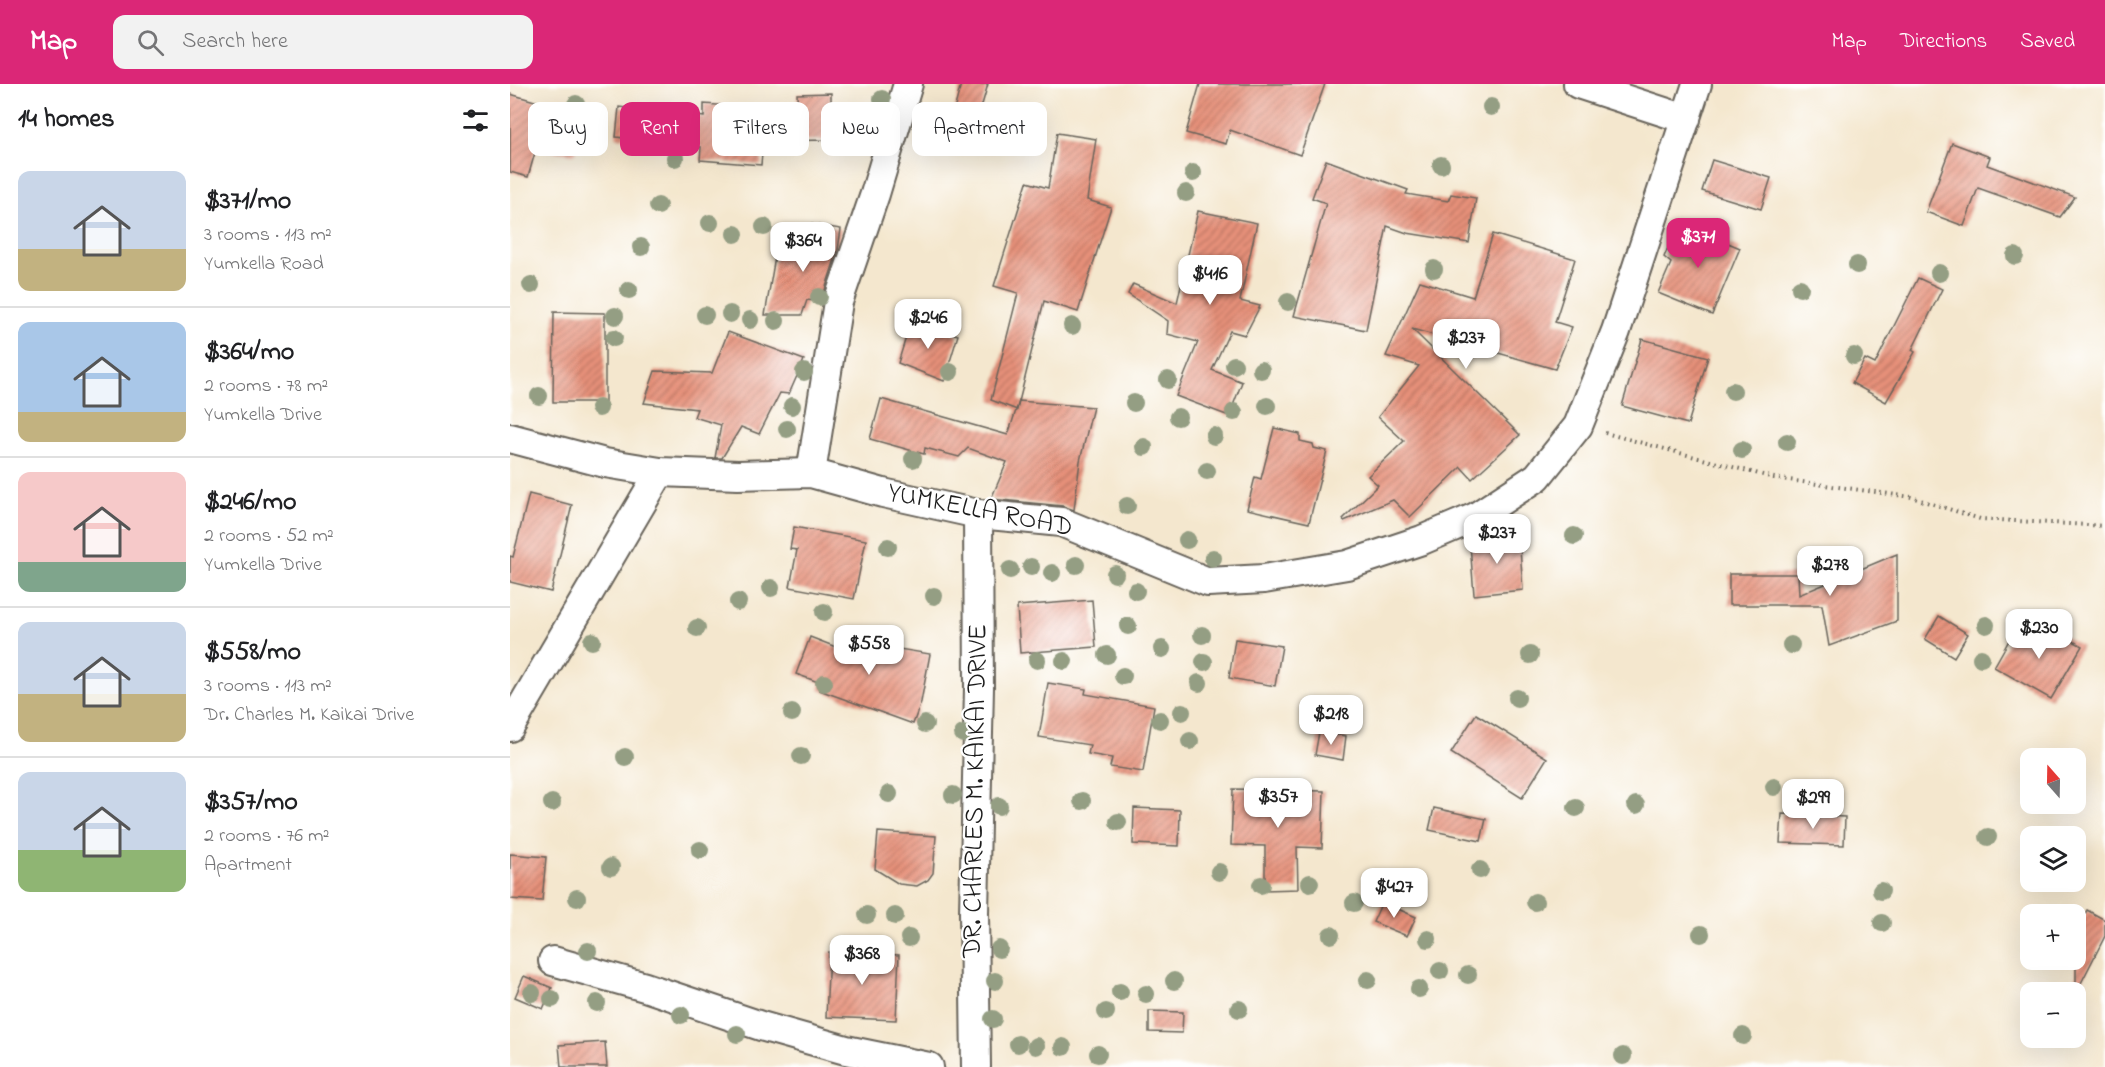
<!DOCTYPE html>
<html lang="en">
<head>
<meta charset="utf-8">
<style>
  :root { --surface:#fff; --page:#f2f2f2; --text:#202124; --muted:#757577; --line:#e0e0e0; --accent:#db2777 }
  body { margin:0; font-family:"Indie Flower",sans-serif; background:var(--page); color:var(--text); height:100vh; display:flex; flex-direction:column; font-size:22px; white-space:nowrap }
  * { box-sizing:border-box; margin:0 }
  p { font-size:20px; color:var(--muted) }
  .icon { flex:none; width:33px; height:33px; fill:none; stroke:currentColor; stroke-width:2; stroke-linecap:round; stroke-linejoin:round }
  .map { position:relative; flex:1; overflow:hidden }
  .drawer { display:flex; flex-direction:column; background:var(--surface); width:510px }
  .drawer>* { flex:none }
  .hud { position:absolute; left:18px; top:18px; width:570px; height:54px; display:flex; gap:12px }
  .needle { width:39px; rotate:340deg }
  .fabs { position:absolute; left:1510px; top:664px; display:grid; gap:12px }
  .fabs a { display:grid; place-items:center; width:66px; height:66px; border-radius:12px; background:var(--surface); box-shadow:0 6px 24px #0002; font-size:30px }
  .price { position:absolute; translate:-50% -51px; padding:0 14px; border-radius:12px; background:#fff; color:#222; font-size:20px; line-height:39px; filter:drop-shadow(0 2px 3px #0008) }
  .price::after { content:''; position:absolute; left:50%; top:36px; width:18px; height:14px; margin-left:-9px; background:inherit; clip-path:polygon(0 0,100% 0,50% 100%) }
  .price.on { background:var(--accent); color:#fff }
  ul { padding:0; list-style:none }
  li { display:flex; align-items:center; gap:18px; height:150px; padding:0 18px }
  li+li { border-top:2px solid var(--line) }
  li span { display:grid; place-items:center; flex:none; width:168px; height:120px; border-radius:12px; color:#555 }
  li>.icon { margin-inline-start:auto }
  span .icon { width:72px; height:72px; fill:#fffc; stroke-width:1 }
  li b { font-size:26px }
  h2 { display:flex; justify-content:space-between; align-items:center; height:72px; padding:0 18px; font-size:26px }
  .tag { padding:0 21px; border-radius:12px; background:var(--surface); box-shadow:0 6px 24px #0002; font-size:21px; line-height:54px }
  .tag.on { background:var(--accent); color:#fff }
  header { display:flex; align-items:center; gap:36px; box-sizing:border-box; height:84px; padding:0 30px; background:var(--accent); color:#fff }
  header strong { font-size:28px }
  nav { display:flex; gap:33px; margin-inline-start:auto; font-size:21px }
  .search { width:420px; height:54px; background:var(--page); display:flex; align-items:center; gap:15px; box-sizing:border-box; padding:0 21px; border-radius:12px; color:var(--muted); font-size:22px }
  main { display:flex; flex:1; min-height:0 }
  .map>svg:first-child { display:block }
  .building { fill:url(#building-hatch) }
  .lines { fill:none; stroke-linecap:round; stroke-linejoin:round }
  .street-casing { stroke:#68635a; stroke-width:32 }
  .path { stroke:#68635a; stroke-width:4; stroke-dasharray:1.5 4.5; stroke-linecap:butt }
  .street { stroke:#fff; stroke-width:28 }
  .tree { fill:#949e83 }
  .labels { text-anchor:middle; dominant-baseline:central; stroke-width:4.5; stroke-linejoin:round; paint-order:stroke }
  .street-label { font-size:27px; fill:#1c1c1c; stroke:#fff }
</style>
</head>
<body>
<header>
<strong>Map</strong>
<div class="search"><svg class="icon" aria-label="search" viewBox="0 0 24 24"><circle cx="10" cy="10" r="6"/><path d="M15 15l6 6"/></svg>Search here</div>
<nav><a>Map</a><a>Directions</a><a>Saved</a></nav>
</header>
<main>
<section class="drawer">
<h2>14 homes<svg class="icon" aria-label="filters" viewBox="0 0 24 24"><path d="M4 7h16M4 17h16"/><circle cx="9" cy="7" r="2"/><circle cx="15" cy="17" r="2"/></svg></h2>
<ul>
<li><span style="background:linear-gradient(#c9d6e8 65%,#c2b280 0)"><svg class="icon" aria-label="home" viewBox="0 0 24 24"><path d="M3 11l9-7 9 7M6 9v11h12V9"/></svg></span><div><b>$371/mo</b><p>3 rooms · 113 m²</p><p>Yumkella Road</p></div></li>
<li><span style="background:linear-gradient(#a9c7e8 75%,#c2b280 0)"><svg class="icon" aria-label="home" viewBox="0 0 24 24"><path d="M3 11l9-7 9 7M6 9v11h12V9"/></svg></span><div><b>$364/mo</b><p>2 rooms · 78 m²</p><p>Yumkella Drive</p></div></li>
<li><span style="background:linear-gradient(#f6c9c9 75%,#7fa58c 0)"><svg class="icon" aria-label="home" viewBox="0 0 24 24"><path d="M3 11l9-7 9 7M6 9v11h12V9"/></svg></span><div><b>$246/mo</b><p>2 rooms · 52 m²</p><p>Yumkella Drive</p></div></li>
<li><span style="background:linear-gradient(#c9d6e8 60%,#c2b280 0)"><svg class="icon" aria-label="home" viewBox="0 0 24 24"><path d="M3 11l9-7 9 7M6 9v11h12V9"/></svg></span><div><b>$558/mo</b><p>3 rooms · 113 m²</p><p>Dr. Charles M. Kaikai Drive</p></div></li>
<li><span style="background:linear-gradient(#c9d6e8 65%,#8fb573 0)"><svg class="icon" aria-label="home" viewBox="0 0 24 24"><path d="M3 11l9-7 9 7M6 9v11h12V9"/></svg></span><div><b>$357/mo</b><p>2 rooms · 76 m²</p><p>Apartment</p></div></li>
</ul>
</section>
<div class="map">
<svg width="1595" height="983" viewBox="0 0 1595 983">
  <defs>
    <pattern id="building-hatch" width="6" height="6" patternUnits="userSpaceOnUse" patternTransform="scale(1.5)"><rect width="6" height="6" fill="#e69079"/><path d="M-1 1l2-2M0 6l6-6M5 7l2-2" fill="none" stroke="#ba7562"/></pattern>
  </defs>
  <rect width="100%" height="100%" fill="#fff"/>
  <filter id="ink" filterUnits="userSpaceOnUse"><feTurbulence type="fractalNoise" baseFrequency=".0167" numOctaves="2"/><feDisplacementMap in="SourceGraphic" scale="12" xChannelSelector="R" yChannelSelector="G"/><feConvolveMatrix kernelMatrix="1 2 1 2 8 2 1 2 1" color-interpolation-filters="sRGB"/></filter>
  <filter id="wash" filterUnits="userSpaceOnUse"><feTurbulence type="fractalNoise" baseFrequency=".008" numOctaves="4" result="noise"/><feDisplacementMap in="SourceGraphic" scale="24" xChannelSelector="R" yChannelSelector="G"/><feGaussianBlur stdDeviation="1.35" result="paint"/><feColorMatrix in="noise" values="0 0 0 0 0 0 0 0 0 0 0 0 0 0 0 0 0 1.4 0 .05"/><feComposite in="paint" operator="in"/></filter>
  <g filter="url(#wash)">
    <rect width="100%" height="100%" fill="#f4e7ce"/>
    <g id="blocks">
      <g class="building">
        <path d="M451,0H478L459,66L435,60Z"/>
        <path d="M690,0H815L790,71L720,46L716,60L676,49Z"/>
        <path d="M321,9V56L253,57L251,81L190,76L191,63L106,53L109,23L194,33V20L288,27L287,10Z"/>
        <path d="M0,10L39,21L34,40L69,45L65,70L26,65L18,93L0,88Z"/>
        <path d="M547,49L586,55L577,116L601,123L568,228L534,217L507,326L481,316L508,209L484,202L517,98L538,104Z"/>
        <path d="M1442,59L1480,73L1477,81L1565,113L1550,133L1468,104L1454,142L1416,128Z"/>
        <path d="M816,76L898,106L896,110L938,117L941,110L966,114L959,159L897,149L877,142L856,246L784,232L816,119L802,114Z"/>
        <path d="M1202,76L1261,94L1251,125L1192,107Z"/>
        <path d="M688,127L747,139L730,217L750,222L735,251L720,247L702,286L732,298L719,332L666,312L688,258L657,250L658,237L618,210L623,200L667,219Z"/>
        <path d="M300,140L331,145L328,166L311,218L297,216L292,231H255L266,167L296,170Z"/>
        <path d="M1175,141L1230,164L1202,231L1148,209L1161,179L1154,173L1163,152L1170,155Z"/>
        <path d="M983,150L1065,175L1045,238L1062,243L1045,285L902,245L1010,351L962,395L951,383L900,433L883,416L834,437L833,435L868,401L858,392L894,357L868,333L909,282L876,272L910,197L963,213Z"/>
        <path d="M1408,194L1432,205L1402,266L1405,268L1376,318L1342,299L1355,275L1365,280Z"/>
        <path d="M44,228L95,229V318H43Z"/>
        <path d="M401,237L448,251L434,297L388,279Z"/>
        <path d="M218,248L294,276L279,310L270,309L249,350L231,343L212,374H205L211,341L184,333L187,325L134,319L145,287L202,289Z"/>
        <path d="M1132,255L1198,273L1178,340L1112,322Z"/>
        <path d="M371,315L498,351L509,317L583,323L570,377L564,426L553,422L481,415L497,378L458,364L449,373L415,364L414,370L360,355Z"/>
        <path d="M764,344L790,350V357L803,360L804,364L817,367L799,439L737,425L745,393L751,395Z"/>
        <path d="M19,410L62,421L41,508L0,498V472L3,473Z"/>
        <path d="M284,443L356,456L344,515L280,503L287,466L280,465Z"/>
        <path d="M1009,450L1013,506L964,511L960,460L983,458V452Z"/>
        <path d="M1387,470V537L1319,562L1312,521H1219V490H1288L1289,511Z"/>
        <path d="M582,516L586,563L510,569L507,522Z"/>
        <path d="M1429,532L1458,550L1444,573L1415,555Z"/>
        <path d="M1531,539L1572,562L1541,615L1484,583L1502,551L1518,560Z"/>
        <path d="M300,553L331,565L334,556L420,570L411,618L403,640L309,606L311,599L286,590Z"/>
        <path d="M725,555L772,562L765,602L719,594Z"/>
        <path d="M538,599L576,605L575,610L644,622L633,688L600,683L602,674L578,670L580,661L529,653Z"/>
        <path d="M966,630L1037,674L1012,714L941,669Z"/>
        <path d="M809,648L836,652L833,676L805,671Z"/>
        <path d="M723,705L814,707L812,764L787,763L788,805L755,806V762L721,761Z"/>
        <path d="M624,724L670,726L669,762L623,760Z"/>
        <path d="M924,724L976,735L971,757L919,746Z"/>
        <path d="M1272,730L1335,733L1334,761L1270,759Z"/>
        <path d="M368,748L426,752L423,789L418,796L407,802L389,800L365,785Z"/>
        <path d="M0,770L36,773L32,817L0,815Z"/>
        <path d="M872,818L906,833L897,852L863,838Z"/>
        <path d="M1577,826L1595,836V852L1566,909V848Z"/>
        <path d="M319,868L389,871L386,936L316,933Z"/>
        <path d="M14,892L42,904L33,925L5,913Z"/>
        <path d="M639,927L673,928L672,949L639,948Z"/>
        <path d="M95,958L97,983H51L49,961Z"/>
      </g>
    </g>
  </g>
  <g filter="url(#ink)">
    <use href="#blocks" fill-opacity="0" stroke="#68635a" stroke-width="1.5"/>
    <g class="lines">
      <g class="street-casing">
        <g id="street">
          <path d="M1068,0L1176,35"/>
          <path d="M0,354L95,379L150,388L228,391L301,389L373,409L468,430L551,438L698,498L754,495L837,481L912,456L966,433L1027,393L1068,342L1106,247L1187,0"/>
          <path d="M301,389L328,218L365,110L398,0"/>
          <path d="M0,643L150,388"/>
          <path d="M43,877L135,903L251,942L336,966L419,983"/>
          <path d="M466,983L464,829L469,604L468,430"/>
        </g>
      </g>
      <path class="path" d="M1095,349L1264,394L1401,413L1470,435L1595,442"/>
      <use href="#street" class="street"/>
    </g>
    <g class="tree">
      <circle cx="372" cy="15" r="9"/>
      <circle cx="66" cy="20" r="9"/>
      <circle cx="981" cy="23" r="9"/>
      <circle cx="84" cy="30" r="9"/>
      <circle cx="79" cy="48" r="9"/>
      <circle cx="165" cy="74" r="9"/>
      <circle cx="931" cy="81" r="9"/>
      <circle cx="683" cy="89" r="9"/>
      <circle cx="676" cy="109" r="9"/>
      <circle cx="148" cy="122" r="9"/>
      <circle cx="200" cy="139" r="9"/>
      <circle cx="254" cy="143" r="9"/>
      <circle cx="225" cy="150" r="9"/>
      <circle cx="289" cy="155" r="9"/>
      <circle cx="131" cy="163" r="9"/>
      <circle cx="1505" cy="172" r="9"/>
      <circle cx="1347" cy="181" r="9"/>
      <circle cx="924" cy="185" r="9"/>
      <circle cx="1429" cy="189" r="9"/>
      <circle cx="21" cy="201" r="9"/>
      <circle cx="1290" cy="204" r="9"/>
      <circle cx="119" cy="206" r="9"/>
      <circle cx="309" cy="213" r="9"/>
      <circle cx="778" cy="218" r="9"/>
      <circle cx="220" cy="230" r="9"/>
      <circle cx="195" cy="231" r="9"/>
      <circle cx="105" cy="232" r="9"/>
      <circle cx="240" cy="236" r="9"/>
      <circle cx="266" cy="237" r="9"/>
      <circle cx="562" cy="242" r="9"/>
      <circle cx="104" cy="254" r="9"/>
      <circle cx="1344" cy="272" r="9"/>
      <circle cx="724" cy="281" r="9"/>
      <circle cx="751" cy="286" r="9"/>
      <circle cx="294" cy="288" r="9"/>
      <circle cx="440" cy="288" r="9"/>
      <circle cx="658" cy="296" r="9"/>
      <circle cx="1223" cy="307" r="9"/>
      <circle cx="29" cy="312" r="9"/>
      <circle cx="624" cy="319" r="9"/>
      <circle cx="282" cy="322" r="9"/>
      <circle cx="757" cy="322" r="9"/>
      <circle cx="89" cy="324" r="9"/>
      <circle cx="724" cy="328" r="9"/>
      <circle cx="668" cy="333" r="9"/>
      <circle cx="277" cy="345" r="9"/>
      <circle cx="704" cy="352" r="9"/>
      <circle cx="1277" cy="358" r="9"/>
      <circle cx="634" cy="363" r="9"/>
      <circle cx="1232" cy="366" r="9"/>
      <circle cx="403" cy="375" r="9"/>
      <circle cx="697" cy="387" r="9"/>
      <circle cx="617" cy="422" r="9"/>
      <circle cx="1064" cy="452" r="9"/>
      <circle cx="677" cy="456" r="9"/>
      <circle cx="378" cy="463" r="9"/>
      <circle cx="703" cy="474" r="9"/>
      <circle cx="566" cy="481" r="9"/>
      <circle cx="521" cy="483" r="9"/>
      <circle cx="500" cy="486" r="9"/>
      <circle cx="542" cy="489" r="9"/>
      <circle cx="605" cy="490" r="9"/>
      <circle cx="261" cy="504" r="9"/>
      <circle cx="626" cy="507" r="9"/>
      <circle cx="424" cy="512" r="9"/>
      <circle cx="228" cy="518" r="9"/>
      <circle cx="314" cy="528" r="9"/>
      <circle cx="1476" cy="541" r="9"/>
      <circle cx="618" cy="542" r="9"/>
      <circle cx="187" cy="544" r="9"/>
      <circle cx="692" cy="551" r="9"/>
      <circle cx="82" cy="557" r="9"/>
      <circle cx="340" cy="557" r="9"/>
      <circle cx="1281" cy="561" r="9"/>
      <circle cx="652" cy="565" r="9"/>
      <circle cx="597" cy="571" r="9"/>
      <circle cx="1020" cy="571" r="9"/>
      <circle cx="1471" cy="574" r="9"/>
      <circle cx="527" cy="576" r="9"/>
      <circle cx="554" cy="577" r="9"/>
      <circle cx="694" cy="578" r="9"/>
      <circle cx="613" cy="592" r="9"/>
      <circle cx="314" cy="599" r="9"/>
      <circle cx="689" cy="599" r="9"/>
      <circle cx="1007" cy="614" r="9"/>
      <circle cx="672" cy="628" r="9"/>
      <circle cx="282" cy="629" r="9"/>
      <circle cx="650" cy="636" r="9"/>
      <circle cx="415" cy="640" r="9"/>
      <circle cx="453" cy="650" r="9"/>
      <circle cx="680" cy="657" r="9"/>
      <circle cx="291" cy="672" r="9"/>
      <circle cx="115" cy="673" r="9"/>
      <circle cx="1264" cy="703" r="9"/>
      <circle cx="1312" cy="708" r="9"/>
      <circle cx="379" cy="710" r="9"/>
      <circle cx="443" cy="711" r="9"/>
      <circle cx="572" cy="717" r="9"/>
      <circle cx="42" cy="719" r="9"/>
      <circle cx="1126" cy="721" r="9"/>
      <circle cx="489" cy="722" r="9"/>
      <circle cx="1066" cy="724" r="9"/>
      <circle cx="608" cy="738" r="9"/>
      <circle cx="1478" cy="753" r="9"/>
      <circle cx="190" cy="766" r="9"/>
      <circle cx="101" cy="783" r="9"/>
      <circle cx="970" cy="786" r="9"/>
      <circle cx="709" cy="788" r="9"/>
      <circle cx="904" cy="797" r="9"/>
      <circle cx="800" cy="799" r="9"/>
      <circle cx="751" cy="801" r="9"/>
      <circle cx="1371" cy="807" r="9"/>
      <circle cx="67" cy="814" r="9"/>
      <circle cx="1025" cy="818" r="9"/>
      <circle cx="844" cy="819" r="9"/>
      <circle cx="357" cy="831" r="9"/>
      <circle cx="385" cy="832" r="9"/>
      <circle cx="1372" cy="839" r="9"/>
      <circle cx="1191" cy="850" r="9"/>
      <circle cx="821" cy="851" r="9"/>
      <circle cx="399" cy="854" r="9"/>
      <circle cx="918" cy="855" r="9"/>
      <circle cx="489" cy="865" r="9"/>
      <circle cx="78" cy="867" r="9"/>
      <circle cx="930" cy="887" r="9"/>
      <circle cx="958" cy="891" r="9"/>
      <circle cx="858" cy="896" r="9"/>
      <circle cx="485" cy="897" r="9"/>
      <circle cx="664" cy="897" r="9"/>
      <circle cx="909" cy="905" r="9"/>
      <circle cx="610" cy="908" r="9"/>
      <circle cx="22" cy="909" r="9"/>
      <circle cx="636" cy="910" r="9"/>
      <circle cx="42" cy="915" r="9"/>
      <circle cx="87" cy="919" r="9"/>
      <circle cx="729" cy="925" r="9"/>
      <circle cx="596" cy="928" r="9"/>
      <circle cx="171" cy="931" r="9"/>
      <circle cx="483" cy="935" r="9"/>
      <circle cx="227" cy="950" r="9"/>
      <circle cx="1233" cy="952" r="9"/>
      <circle cx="508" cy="960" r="9"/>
      <circle cx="526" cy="962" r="9"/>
      <circle cx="553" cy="963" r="9"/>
      <circle cx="588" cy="970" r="9"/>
      <circle cx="1113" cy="972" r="9"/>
    </g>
  </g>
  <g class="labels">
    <g class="street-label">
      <text transform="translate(470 427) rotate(11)">YUMKELLA ROAD</text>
      <text transform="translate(466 707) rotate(-89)">DR. CHARLES M. KAIKAI DRIVE</text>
    </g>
  </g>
</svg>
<div class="fabs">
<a><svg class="needle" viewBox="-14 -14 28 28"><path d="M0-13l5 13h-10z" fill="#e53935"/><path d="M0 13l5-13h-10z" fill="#757577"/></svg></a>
<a><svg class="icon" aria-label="layers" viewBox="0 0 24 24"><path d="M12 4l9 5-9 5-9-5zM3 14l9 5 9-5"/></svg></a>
<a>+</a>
<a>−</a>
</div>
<b class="price on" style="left:1188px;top:185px">$371</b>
<b class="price" style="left:293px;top:189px">$364</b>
<b class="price" style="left:700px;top:222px">$416</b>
<b class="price" style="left:418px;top:266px">$246</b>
<b class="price" style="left:956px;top:286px">$237</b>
<b class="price" style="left:987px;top:481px">$237</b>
<b class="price" style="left:1320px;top:513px">$278</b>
<b class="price" style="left:1529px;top:576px">$230</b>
<b class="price" style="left:359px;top:592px">$558</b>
<b class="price" style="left:821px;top:662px">$218</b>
<b class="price" style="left:768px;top:745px">$357</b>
<b class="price" style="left:1303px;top:746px">$299</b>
<b class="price" style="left:884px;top:835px">$427</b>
<b class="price" style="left:352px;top:902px">$368</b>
<div class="hud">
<a class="tag">Buy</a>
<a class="tag on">Rent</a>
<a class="tag">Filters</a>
<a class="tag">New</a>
<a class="tag">Apartment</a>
</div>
</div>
</main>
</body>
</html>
